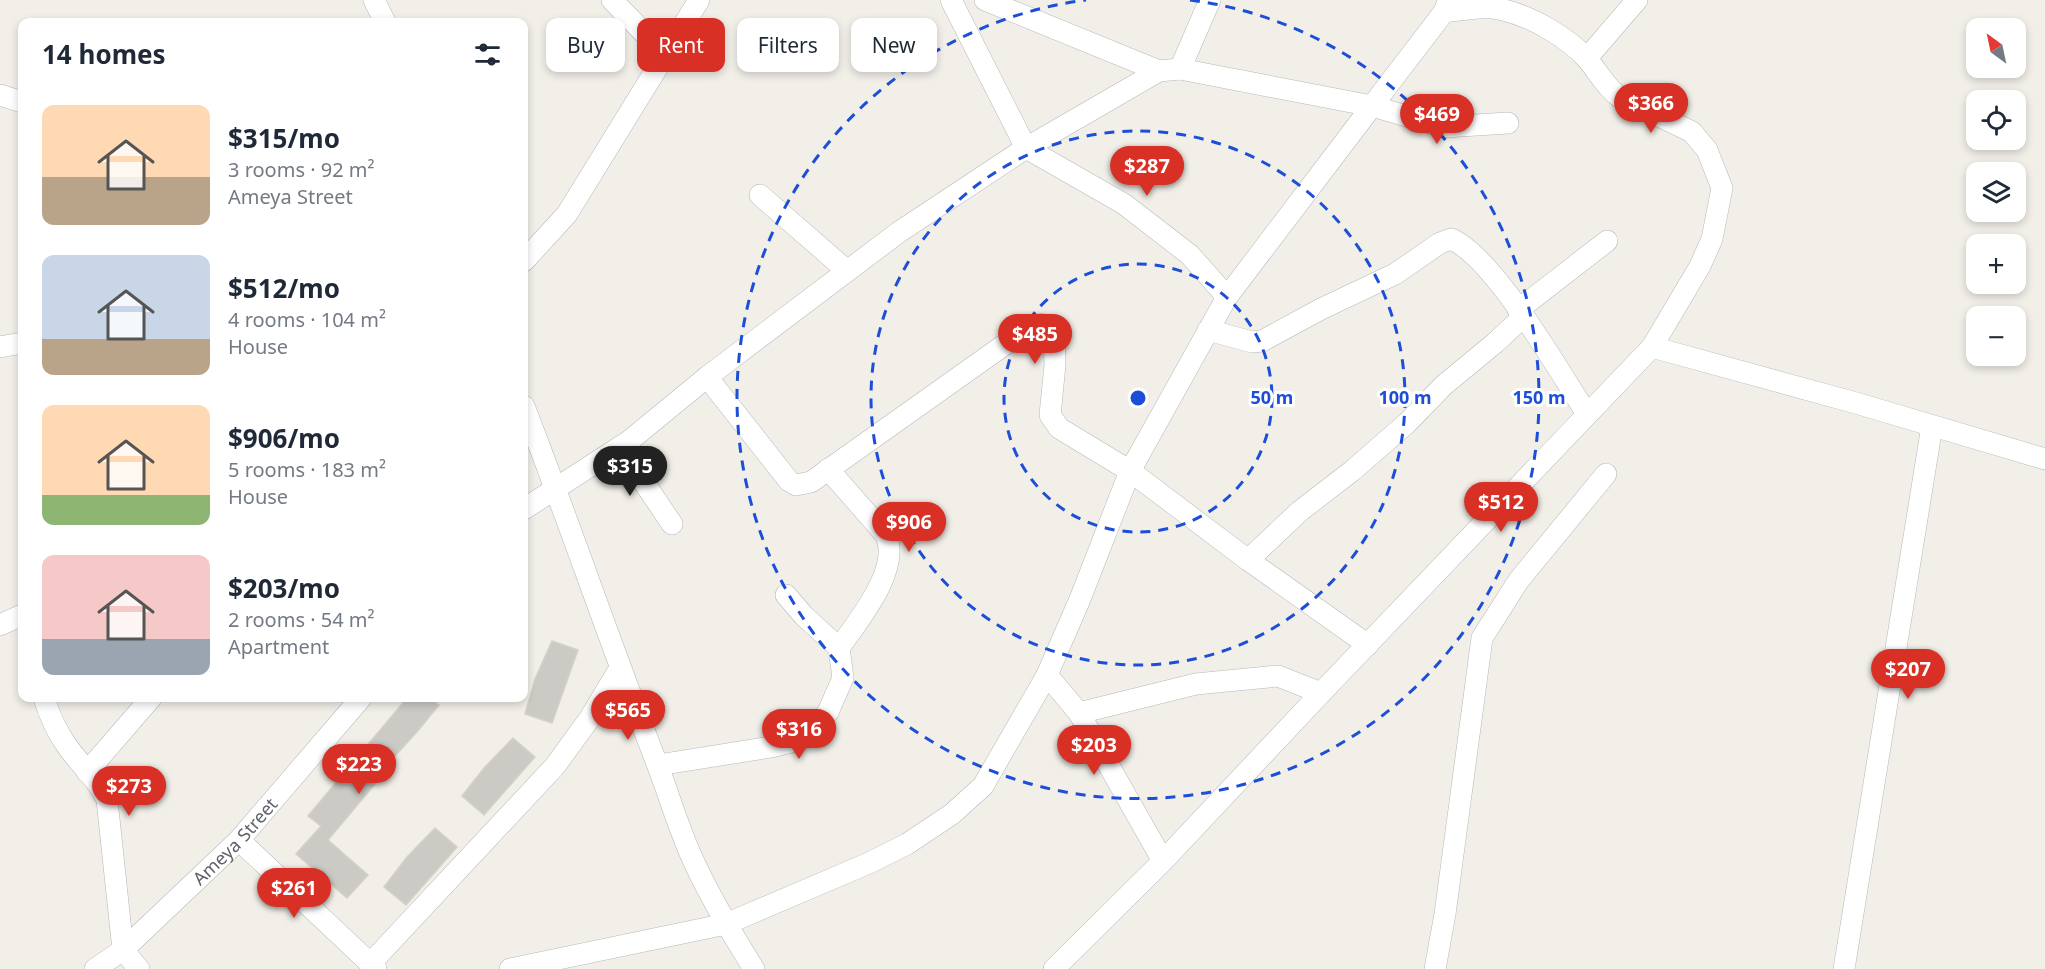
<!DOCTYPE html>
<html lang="en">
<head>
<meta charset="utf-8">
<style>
  :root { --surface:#fff; --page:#f2f2f3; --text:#1f2937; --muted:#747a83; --accent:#d93025 }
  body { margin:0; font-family:"Noto Sans",sans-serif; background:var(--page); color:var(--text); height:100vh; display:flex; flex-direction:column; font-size:22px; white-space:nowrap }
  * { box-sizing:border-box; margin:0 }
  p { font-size:20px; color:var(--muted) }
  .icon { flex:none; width:33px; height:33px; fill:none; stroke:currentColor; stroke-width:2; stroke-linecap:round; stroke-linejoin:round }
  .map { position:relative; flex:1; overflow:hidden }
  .drawer { position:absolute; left:18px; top:18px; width:510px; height:684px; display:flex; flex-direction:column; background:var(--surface); border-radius:12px; box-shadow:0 3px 9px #0003 }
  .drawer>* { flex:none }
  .hud { position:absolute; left:546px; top:18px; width:570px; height:54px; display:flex; gap:12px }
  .needle { width:39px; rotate:327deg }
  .buttons { position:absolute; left:1966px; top:18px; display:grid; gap:12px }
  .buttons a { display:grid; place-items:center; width:60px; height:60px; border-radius:12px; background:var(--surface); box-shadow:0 3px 9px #0003; font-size:30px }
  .price { position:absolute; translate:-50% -51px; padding:0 14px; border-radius:21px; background:var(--accent); color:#fff; font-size:20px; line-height:39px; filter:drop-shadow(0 2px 3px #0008) }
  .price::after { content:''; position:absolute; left:50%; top:36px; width:18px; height:14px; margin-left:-9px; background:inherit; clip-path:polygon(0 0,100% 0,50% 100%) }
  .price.on { background:#222; color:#fff }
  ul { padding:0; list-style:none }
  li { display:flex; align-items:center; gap:18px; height:150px; padding:0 24px }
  li span { display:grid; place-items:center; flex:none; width:168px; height:120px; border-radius:12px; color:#555 }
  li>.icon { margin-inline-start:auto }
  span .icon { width:72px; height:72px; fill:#fffc; stroke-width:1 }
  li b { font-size:26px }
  h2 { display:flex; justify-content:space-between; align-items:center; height:72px; padding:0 24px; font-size:26px }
  .pill { padding:0 21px; border-radius:12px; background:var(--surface); box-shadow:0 3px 9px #0003; font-size:21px; line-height:54px }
  .pill.on { background:var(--accent); color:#fff }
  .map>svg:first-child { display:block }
  .building { fill:#cccac5; stroke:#d6d1c6; stroke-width:1.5 }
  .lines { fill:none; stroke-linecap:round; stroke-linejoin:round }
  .minor-casing { stroke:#b5b8bc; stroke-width:22 }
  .minor { stroke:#fff; stroke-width:21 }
  .ring { fill:none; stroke:#1d4ed8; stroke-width:3; stroke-dasharray:10 8 }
  .labels { text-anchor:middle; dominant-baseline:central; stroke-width:6; stroke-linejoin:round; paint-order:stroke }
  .street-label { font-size:18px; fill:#5f6368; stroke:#fff }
  .centre { fill:#1d4ed8; stroke:#fff; stroke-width:3 }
  .ring-label { font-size:18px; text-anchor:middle; font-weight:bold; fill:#1d4ed8; stroke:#fff; stroke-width:6; stroke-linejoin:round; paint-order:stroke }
</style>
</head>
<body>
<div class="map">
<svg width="2045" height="969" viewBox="0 0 2045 969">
  <rect width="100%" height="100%" fill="#f1efe8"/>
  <g class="building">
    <path d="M552,641L578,650L552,723L525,714L535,679Z"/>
    <path d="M407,698H430L439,705L416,733L372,781L375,784L328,840L368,875L347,898L296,854L321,826L308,816Z"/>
    <path d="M513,738L535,757L484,815L462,796L484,768Z"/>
    <path d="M435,828L457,847L406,905L384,887L407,857Z"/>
  </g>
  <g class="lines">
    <g class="minor-casing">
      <g id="minor">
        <path d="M374,0L385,22"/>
        <path d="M612,0L644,33"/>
        <path d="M951,0L1026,148L1124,204L1190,255L1227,297"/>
        <path d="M985,0L1159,71"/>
        <path d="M1448,1L1444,12L1372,106L1444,127L1508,123"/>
        <path d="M1444,12C1463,10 1485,5 1504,10C1532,17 1569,38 1588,60C1598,72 1605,86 1618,96L1692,132L1707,150L1722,188L1712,239L1700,266L1652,347"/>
        <path d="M1587,58L1637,0"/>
        <path d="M1180,69L1210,0"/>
        <path d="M0,95L22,102"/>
        <path d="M760,195L846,270"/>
        <path d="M524,261L567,214L699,0"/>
        <path d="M1518,310L1607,241"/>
        <path d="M1208,330L1252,342L1262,341L1321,309L1395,274L1440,243L1451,239C1494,257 1560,373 1587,414"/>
        <path d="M0,347L22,343"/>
        <path d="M707,377L789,481L796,485L811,482L1004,345L1037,324L1046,325L1054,334L1055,365L1050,415L1059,428L1130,471L1248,560L1368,645"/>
        <path d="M524,406C569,522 609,640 654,756C668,791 678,828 694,862C711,899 732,934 754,969"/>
        <path d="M620,447L672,524"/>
        <path d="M1248,560L1300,511L1352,471L1407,423L1444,385L1495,343L1523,317"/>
        <path d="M786,595L804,616L839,648"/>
        <path d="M0,625L22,615"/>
        <path d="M1047,675L1079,713L1163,861"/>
        <path d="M44,698C49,714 57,732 67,746C80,765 98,779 107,800L123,950L139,969"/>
        <path d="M1079,713L1196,684L1278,676L1321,693"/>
        <path d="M658,765L771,747L799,740L813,730L828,712L843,678L839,648C858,621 903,567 885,534L828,469"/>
        <path d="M87,772L151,698"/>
        <path d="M239,840L376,969"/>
        <path d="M370,964L555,766L590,718L620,668"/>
        <path id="s1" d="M95,969L123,950L239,840L361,698"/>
        <path d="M510,969L726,924L869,863L907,844L952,814L983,786L1047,675L1080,599L1130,471L1227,297L1372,106L1180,69L1159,71L1026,148L899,232L707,377L629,441L524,509"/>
        <path d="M1054,969L1163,861L1321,693L1652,347L1856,403L2045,459"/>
        <path d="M1435,969L1445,914L1482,638L1519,580L1606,474"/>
        <path d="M1844,969L1932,426"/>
      </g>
    </g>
    <use href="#minor" class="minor"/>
  </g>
  <g class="ring">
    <circle cx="1138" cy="398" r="134"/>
    <circle cx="1138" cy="398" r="267"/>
    <path d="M1190 0A401 401 0 1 1 1086 0"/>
  </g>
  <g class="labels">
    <g class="street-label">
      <text stroke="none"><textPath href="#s1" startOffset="190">Ameya Street</textPath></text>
    </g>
  </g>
  <circle cx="1138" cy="398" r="9" class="centre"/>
  <g class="ring-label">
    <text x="1272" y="404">50 m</text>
    <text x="1405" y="404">100 m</text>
    <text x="1539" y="404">150 m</text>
  </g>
</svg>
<div class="buttons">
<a><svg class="needle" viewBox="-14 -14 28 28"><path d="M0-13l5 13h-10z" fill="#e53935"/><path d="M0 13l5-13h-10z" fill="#747a83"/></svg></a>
<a><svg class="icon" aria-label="locate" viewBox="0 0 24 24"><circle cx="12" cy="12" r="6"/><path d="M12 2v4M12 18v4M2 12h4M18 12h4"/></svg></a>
<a><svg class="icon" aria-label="layers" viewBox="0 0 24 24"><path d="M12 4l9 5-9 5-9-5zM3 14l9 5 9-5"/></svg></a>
<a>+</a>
<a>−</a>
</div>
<b class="price" style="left:1651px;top:134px">$366</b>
<b class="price" style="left:1437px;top:145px">$469</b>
<b class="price" style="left:1147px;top:197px">$287</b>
<b class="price" style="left:1035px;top:365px">$485</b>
<b class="price on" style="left:630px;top:497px">$315</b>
<b class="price" style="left:1501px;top:533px">$512</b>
<b class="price" style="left:909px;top:553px">$906</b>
<b class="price" style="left:1908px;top:700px">$207</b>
<b class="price" style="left:628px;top:741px">$565</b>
<b class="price" style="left:799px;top:760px">$316</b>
<b class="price" style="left:1094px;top:776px">$203</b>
<b class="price" style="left:359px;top:795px">$223</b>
<b class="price" style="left:129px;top:817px">$273</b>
<b class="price" style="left:294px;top:919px">$261</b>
<div class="hud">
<a class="pill">Buy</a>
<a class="pill on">Rent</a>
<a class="pill">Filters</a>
<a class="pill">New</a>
</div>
<section class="drawer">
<h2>14 homes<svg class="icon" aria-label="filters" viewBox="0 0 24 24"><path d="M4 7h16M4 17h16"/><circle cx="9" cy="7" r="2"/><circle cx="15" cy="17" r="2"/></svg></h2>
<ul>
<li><span style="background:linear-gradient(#ffd9b3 60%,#b9a48a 0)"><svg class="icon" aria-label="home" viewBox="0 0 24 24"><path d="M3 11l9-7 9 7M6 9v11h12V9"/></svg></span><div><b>$315/mo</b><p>3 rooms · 92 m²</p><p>Ameya Street</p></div></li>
<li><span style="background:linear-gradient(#c9d6e8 70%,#b9a48a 0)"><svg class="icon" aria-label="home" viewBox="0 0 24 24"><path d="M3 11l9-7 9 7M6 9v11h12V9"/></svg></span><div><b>$512/mo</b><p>4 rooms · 104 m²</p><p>House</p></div></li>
<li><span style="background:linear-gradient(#ffd9b3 75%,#8fb573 0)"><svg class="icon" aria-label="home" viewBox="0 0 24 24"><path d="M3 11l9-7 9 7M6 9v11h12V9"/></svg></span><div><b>$906/mo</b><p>5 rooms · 183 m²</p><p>House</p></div></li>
<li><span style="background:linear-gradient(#f6c9c9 70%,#9aa5b1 0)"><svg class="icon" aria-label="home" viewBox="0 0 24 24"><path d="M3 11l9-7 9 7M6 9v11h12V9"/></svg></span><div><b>$203/mo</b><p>2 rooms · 54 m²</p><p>Apartment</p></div></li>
</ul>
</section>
</div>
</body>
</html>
